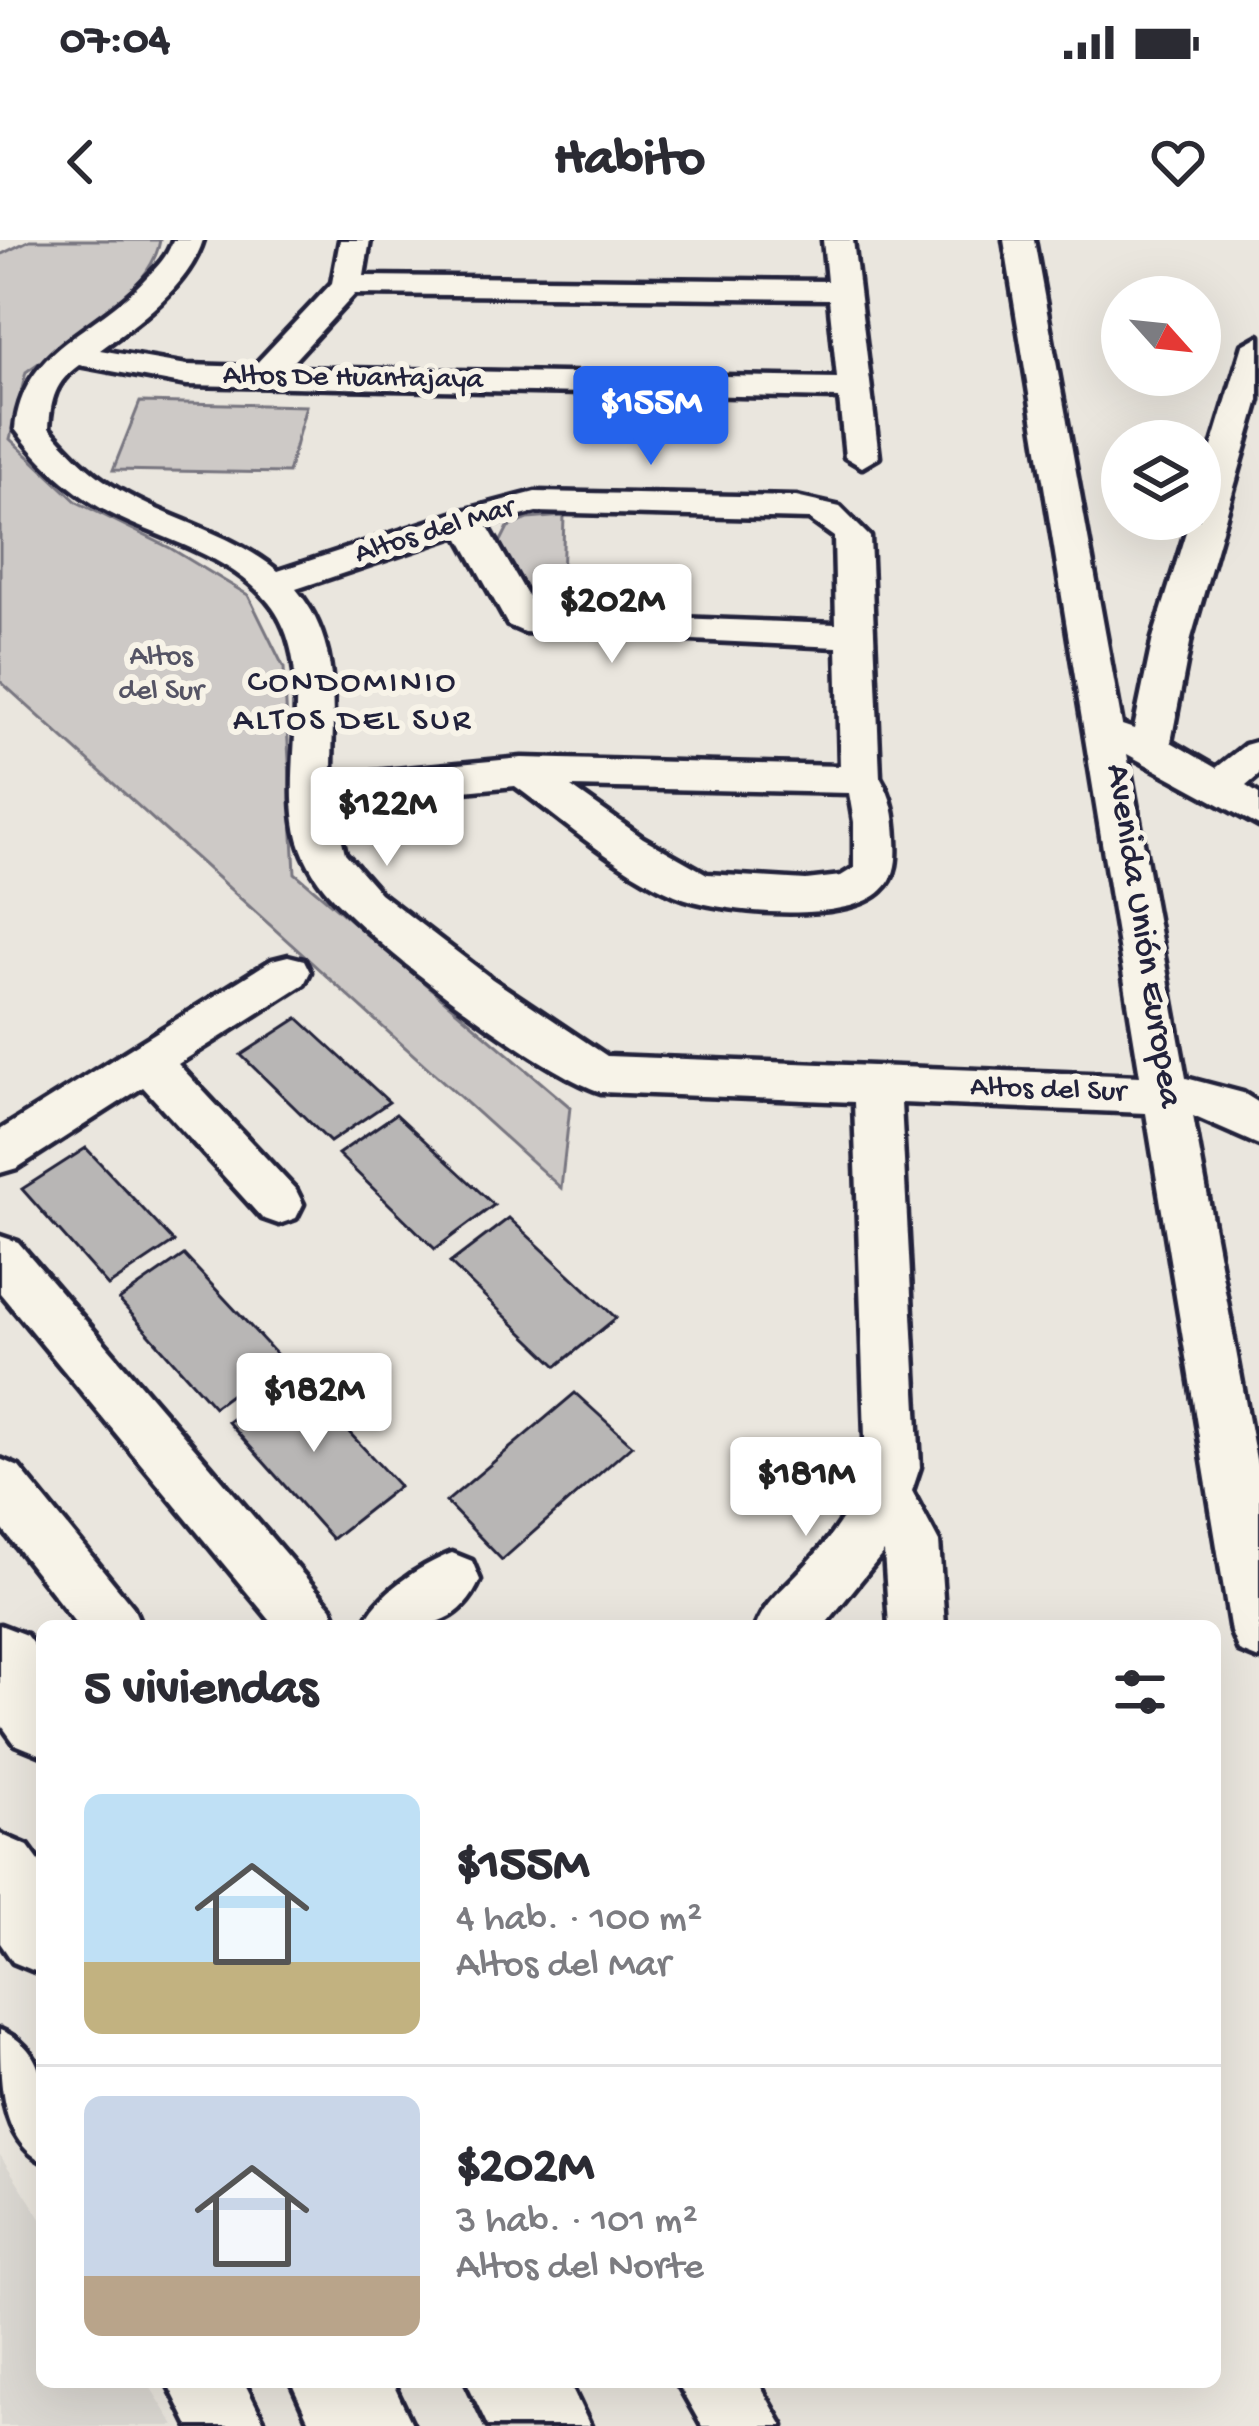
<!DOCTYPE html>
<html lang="es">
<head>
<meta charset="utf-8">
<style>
  :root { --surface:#fff; --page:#f7f7f7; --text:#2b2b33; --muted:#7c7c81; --line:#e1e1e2; --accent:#2563eb }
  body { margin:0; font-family:"Gochi Hand",sans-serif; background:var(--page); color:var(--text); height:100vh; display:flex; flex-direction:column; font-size:45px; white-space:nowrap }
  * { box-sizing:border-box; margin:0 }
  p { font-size:39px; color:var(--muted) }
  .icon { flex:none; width:66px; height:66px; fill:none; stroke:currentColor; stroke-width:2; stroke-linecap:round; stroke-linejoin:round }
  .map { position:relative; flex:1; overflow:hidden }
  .details { position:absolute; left:36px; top:1380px; width:1185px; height:768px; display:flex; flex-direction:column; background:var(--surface); border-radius:18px; box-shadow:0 12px 48px #0002 }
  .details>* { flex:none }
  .needle { width:78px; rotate:117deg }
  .tools { position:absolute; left:1101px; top:36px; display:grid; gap:24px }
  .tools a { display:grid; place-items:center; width:120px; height:120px; border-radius:50%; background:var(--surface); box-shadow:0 12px 48px #0002; font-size:60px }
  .price { position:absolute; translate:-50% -102px; padding:0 27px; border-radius:12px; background:#fff; color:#222; font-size:39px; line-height:78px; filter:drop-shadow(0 3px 6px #0008) }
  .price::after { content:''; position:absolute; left:50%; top:72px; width:36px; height:27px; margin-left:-18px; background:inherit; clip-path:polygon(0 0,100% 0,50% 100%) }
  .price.selected { background:var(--accent); color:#fff }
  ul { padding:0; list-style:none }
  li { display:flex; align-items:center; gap:36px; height:300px; padding:0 48px }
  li+li { border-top:3px solid var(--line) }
  li span { display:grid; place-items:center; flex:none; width:336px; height:240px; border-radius:18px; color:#555 }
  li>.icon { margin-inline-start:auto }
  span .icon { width:144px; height:144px; fill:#fffc; stroke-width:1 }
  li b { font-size:51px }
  h2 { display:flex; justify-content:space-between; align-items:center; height:144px; padding:0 48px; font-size:51px }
  .status { display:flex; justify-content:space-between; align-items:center; height:84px; padding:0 60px; background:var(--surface); direction:ltr }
  .status svg { height:33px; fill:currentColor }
  header { display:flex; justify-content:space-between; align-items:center; height:156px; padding:0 48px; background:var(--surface); font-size:54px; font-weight:700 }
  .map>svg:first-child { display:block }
  .built { fill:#dbd8d2 }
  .green { fill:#cdc9c6; stroke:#787680; stroke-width:3 }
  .building { fill:#b8b6b5; stroke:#22223b; stroke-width:3 }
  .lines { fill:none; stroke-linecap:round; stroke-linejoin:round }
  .street-casing { stroke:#22223b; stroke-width:9 }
  .primary-casing { stroke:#22223b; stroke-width:9 }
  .street { fill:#f7f3e8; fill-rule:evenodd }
  .primary { fill:#f7f3e8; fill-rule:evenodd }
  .labels { text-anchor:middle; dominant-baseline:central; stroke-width:12; stroke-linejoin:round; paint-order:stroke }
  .far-street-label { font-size:30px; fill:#22223b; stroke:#f7f3e8 }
  .far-park-label { font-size:30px; fill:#555465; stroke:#f7f3e8 }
  .far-neighbourhood-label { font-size:33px; letter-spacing:3px; fill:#22223b; stroke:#f7f3e8 }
  .street-label { font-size:36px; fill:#22223b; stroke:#f7f3e8 }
</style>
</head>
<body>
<div class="status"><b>07:04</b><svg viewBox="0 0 49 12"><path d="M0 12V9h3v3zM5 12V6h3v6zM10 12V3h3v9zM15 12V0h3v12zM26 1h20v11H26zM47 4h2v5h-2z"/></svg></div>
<header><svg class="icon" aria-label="back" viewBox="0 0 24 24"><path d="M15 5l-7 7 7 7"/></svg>Habito<svg class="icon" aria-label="heart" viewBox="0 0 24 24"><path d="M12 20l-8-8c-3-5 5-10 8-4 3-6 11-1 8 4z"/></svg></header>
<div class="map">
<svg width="1259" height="2186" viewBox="0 0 1259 2186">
  <rect width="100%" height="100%" fill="#eae6de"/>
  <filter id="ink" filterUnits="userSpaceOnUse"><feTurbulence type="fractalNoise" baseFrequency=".00833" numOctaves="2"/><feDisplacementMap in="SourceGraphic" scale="24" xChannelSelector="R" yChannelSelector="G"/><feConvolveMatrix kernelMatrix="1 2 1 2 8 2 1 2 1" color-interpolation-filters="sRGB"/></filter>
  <g filter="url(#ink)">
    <path class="built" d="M0,1915L42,1980V2142H147L175,2186H0Z"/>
    <g class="green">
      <path d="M30,0H160C152,52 68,102 26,132L10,199L77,262L170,308L248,355L284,428L295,633L570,867L561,948L0,441V15Z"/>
      <path d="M140,162H141L306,166L288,233L113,230Z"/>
      <path d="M564,276L561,374L539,372L500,303L508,287L528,279Z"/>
    </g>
    <g class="building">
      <path d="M298,778L389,862L330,902L241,815Z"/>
      <path d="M396,874L494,965L435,1009L338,914Z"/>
      <path d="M86,908L174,1002L108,1046L22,949Z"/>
      <path d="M509,978L616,1078L557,1126L450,1023Z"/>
      <path d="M184,1015L280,1118L214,1167L119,1060Z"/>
      <path d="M294,1133L399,1246L332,1299L228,1182Z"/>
      <path d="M575,1153L632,1205L502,1320L446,1262Z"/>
    </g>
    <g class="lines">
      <g class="street-casing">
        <g id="street">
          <path d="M173,0H203C189,46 138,83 100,110L187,125L253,127L332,43L340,0H370L364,36L827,41L823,0H853L879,217L862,227L845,217L839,158L187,145L79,125C55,142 51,159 49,188C67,208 87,230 111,245C164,279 228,290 278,331L455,273L535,252L796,257L840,267L870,297L880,537C892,557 895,575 896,599C897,617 897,636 882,650C847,685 717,673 675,655C617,630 566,583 515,546L333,564L345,613L380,653L492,739L607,816L1140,836L1004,0H1034L1122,485L1134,489L1153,398L1190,279H1200V246L1243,105L1259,96V160L1191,398L1171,502L1216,528L1245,505L1259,501V535L1246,546L1259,554V586L1127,514L1186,838L1243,853L1259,863V905L1193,876L1259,1236V1419L1239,1411L1231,1392L1146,873L901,863L920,1227L912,1251L939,1302L945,1386H889L884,1312L824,1386H756C765,1363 781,1351 798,1333C829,1302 853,1269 866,1227L854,862L601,852C536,831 369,702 324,648C309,629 298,607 295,582C285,515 315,428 273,368C234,315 165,301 110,273C72,253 40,223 15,189C24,106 93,95 146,38C158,26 168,16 173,0ZM355,54L829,59L837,138L287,128ZM536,272L809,279L834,297L836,384L543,373L535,369L487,285ZM458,295L508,385L524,392L837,407L840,526L522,518L332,536C332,470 342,403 296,349ZM571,547L849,553L854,582V628L841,636L806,640L707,634L643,598Z"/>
          <path d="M288,716L304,720L310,732L304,744L178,824L296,950L303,964L296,978L279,984L262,978L143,847L17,928L0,933V890L272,720Z"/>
          <path d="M0,996L18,1002L331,1367L339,1386H275L0,1053Z"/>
          <path d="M0,1219L19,1227L133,1367L141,1386H78L0,1286Z"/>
          <path d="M452,1313L472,1321L480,1340C456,1395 413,1386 363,1386C377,1353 419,1326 452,1313Z"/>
          <path d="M0,1790C57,1814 42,1869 42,1921C0,1898 0,1843 0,1790Z"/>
          <path d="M167,2142H244L266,2186H189Z"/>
          <path d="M677,2142H758L783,2186H702Z"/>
        </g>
      </g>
      <g class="primary-casing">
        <g id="primary">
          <path d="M0,1385L26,1395L42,1416V1515L15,1504L0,1483Z"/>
          <path d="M0,1594L28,1606L42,1625V1734L13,1722L0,1703Z"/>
          <path d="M291,2142H392L413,2186H311Z"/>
          <path d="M467,2142H569L590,2186H488Z"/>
        </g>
      </g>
      <use href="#street" class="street"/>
      <use href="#primary" class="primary"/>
    </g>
  </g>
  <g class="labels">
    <g class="far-street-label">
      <text transform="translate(353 139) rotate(1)">Altos De Huantajaya</text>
      <text transform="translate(435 292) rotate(-17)">Altos del Mar</text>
      <text transform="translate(1048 851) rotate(2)">Altos del Sur</text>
    </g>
    <g class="far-park-label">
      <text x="161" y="418">Altos<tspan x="161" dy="34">del Sur</tspan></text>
    </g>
    <g class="far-neighbourhood-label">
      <text x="353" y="444">CONDOMINIO<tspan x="353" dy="38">ALTOS DEL SUR</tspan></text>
    </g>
    <g class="street-label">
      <text transform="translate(1142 696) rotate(81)">Avenida Unión Europea</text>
    </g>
  </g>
</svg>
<div class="tools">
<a><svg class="needle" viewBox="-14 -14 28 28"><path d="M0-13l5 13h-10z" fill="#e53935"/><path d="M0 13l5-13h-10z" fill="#7c7c81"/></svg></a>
<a><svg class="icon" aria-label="layers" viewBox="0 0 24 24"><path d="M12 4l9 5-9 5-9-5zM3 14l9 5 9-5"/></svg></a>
</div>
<b class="price selected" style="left:651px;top:228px">$155M</b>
<b class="price" style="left:612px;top:426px">$202M</b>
<b class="price" style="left:387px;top:629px">$122M</b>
<b class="price" style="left:314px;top:1215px">$182M</b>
<b class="price" style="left:806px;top:1299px">$181M</b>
<section class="details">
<h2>5 viviendas<svg class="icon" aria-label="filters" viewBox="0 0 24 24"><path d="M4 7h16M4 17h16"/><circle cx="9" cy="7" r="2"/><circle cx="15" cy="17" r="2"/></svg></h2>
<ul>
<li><span style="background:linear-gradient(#bfe0f5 70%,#c2b280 0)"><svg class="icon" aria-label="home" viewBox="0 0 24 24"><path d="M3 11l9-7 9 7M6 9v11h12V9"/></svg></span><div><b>$155M</b><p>4 hab. · 100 m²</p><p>Altos del Mar</p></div></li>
<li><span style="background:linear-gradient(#c9d6e8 75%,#b9a48a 0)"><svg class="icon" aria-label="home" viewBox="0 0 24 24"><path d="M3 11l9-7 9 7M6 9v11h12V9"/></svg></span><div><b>$202M</b><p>3 hab. · 101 m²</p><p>Altos del Norte</p></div></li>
</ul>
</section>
</div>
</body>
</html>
